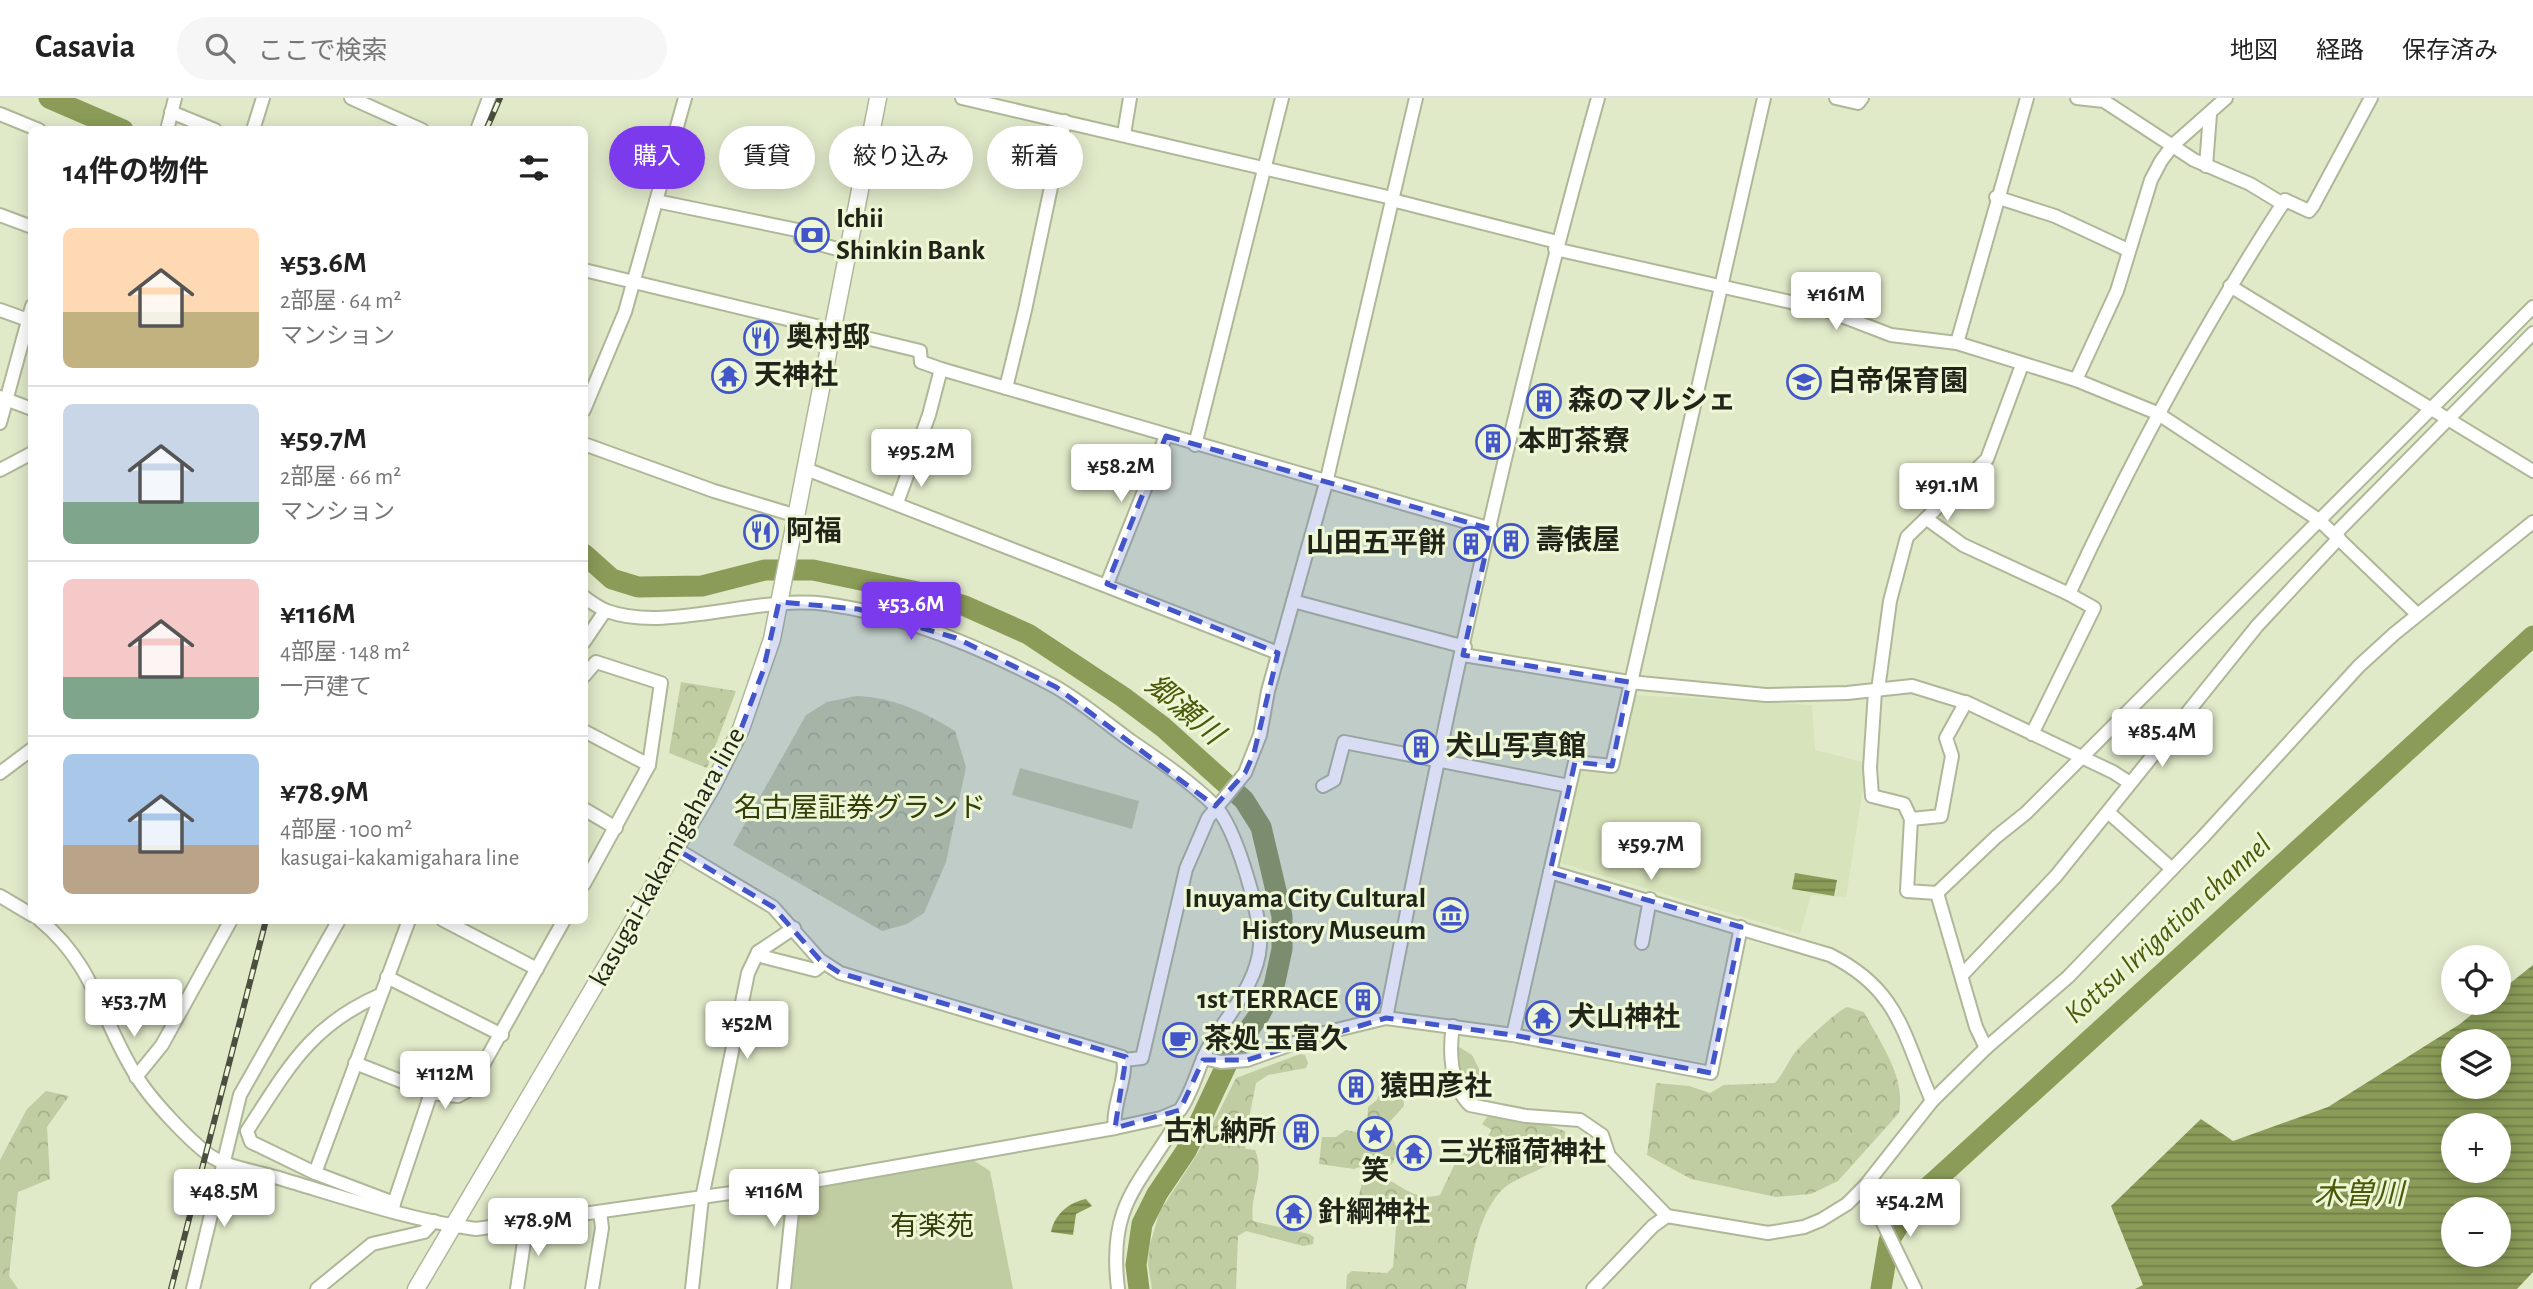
<!DOCTYPE html>
<html lang="ja">
<head>
<meta charset="utf-8">
<style>
  :root { --surface:#fff; --page:#f6f6f6; --text:#222; --muted:#767676; --line:#e0e0e0; --accent:#7c3aed }
  body { margin:0; font-family:"Alegreya Sans","Noto Sans JP",sans-serif; background:var(--page); color:var(--text); height:100vh; display:flex; flex-direction:column; font-size:26px; white-space:nowrap }
  * { box-sizing:border-box; margin:0 }
  p { font-size:23px; color:var(--muted) }
  .icon { flex:none; width:38px; height:38px; fill:none; stroke:currentColor; stroke-width:2; stroke-linecap:round; stroke-linejoin:round }
  .map { position:relative; flex:1; overflow:hidden }
  .side { position:absolute; left:28px; top:28px; width:560px; height:798px; display:flex; flex-direction:column; background:var(--surface); border-radius:10px; box-shadow:0 4px 18px #0003 }
  .side>* { flex:none }
  .guide { position:absolute; left:609px; top:28px; width:665px; height:63px; display:flex; gap:14px }
  .controls { position:absolute; left:2441px; top:847px; display:grid; gap:14px }
  .controls a { display:grid; place-items:center; width:70px; height:70px; border-radius:50%; background:var(--surface); box-shadow:0 4px 18px #0003; font-size:35px }
  .price { position:absolute; translate:-50% -60px; padding:0 16px; border-radius:7px; background:#fff; color:#222; font-size:23px; line-height:46px; filter:drop-shadow(0 2px 4px #0008) }
  .price::after { content:''; position:absolute; left:50%; top:42px; width:21px; height:16px; margin-left:-10px; background:inherit; clip-path:polygon(0 0,100% 0,50% 100%) }
  .price.active { background:var(--accent); color:#fff }
  ul { padding:0; list-style:none }
  li { display:flex; align-items:center; gap:21px; height:175px; padding:0 35px }
  li+li { border-top:2px solid var(--line) }
  li span { display:grid; place-items:center; flex:none; width:196px; height:140px; border-radius:10px; color:#555 }
  li>.icon { margin-inline-start:auto }
  span .icon { width:84px; height:84px; fill:#fffc; stroke-width:1 }
  li b { font-size:30px }
  h2 { display:flex; justify-content:space-between; align-items:center; height:84px; padding:0 35px; font-size:30px }
  .chip { padding:0 24px; border-radius:32px; background:var(--surface); box-shadow:0 4px 18px #0003; font-size:24px; line-height:63px }
  .chip.active { background:var(--accent); color:#fff }
  header { display:flex; align-items:center; gap:42px; box-sizing:border-box; height:98px; padding:0 35px; background:var(--surface); border-bottom:2px solid var(--line) }
  header strong { font-size:33px }
  nav { display:flex; gap:38px; margin-inline-start:auto; font-size:24px }
  .search { width:490px; height:63px; background:var(--page); display:flex; align-items:center; gap:18px; box-sizing:border-box; padding:0 24px; border-radius:38px; color:var(--muted); font-size:26px }
  .map>svg:first-child { display:block }
  .built { fill:#d7e3ba }
  .green { fill:#c0cca1 }
  .forest { fill:url(#forest-crowns) }
  .water { fill:url(#water-rules); fill-rule:evenodd }
  .lines { fill:none; stroke-linecap:round; stroke-linejoin:round }
  .river { stroke:#8a9c58; stroke-width:21 }
  .minor-casing { stroke:#aeb898; stroke-width:16 }
  .major-casing { stroke:#aeb898; stroke-width:19 }
  .minor { stroke:#fff; stroke-width:12 }
  .major { stroke:#fff; stroke-width:16 }
  .rail-casing { stroke:#4a4f3f; stroke-width:6 }
  .rail { stroke:#edf7d6; stroke-width:3.5; stroke-dasharray:10; stroke-linecap:butt }
  .marked { fill:#4256ca; fill-opacity:0.2; stroke:#4256ca; stroke-width:5; stroke-dasharray:14 9; stroke-linejoin:round }
  .labels { text-anchor:middle; dominant-baseline:central; stroke-width:6; stroke-linejoin:round; paint-order:stroke }
  .poi-label { font-size:28px; font-weight:bold; fill:#212519; stroke:#edf7d6; text-anchor:start }
  .park-label { font-size:28px; fill:#333e09; stroke:#edf7d6 }
  .street-label { font-size:28px; fill:#212519; stroke:#edf7d6 }
  .water-label { font-size:30px; font-style:italic; fill:#4a5a09; stroke:#edf7d6 }
</style>
</head>
<body>
<header>
<strong>Casavia</strong>
<div class="search"><svg class="icon" aria-label="search" viewBox="0 0 24 24"><circle cx="10" cy="10" r="6"/><path d="M15 15l6 6"/></svg>ここで検索</div>
<nav><a>地図</a><a>経路</a><a>保存済み</a></nav>
</header>
<div class="map">
<svg width="2533" height="1191" viewBox="0 0 2533 1191">
  <defs>
    <pattern id="forest-crowns" width="20" height="18" patternUnits="userSpaceOnUse" patternTransform="scale(1.75)"><rect width="20" height="18" fill="#c0cca1"/><path d="M2 6a3 3 0 1 1 6 0M12 15a3 3 0 1 1 6 0" fill="none" stroke="#a5af8a"/></pattern>
    <pattern id="water-rules" width="6" height="5" patternUnits="userSpaceOnUse" patternTransform="scale(1.75)"><rect width="6" height="5" fill="#8a9c58"/><path d="M0 2.5h6" fill="none" stroke="#707f48"/></pattern>
  </defs>
  <rect width="100%" height="100%" fill="#e0eac9"/>
  <path class="built" d="M1636,597L1812,607L1815,652L1867,665L1846,799L1811,797L1800,836L1561,765L1577,673H1617Z"/>
  <g class="green">
    <path d="M1020,670L1139,703L1132,731L1012,697Z"/>
    <path d="M1459,949L1472,957L1484,981L1478,1004L1470,999C1464,984 1453,964 1459,949Z"/>
    <path d="M970,1060L990,1073L1013,1191H789C793,1155 794,1118 813,1087Z"/>
  </g>
  <g class="forest">
    <path d="M681,584L736,593L707,670L669,655Z"/>
    <path d="M856,598C893,599 924,614 955,633L966,669L946,764L924,815L907,826L882,833L733,747L806,617L827,604Z"/>
    <path d="M1847,909L1864,914C1880,945 1906,978 1899,1015L1838,1083L1811,1096L1776,1099L1691,1081L1647,1057L1656,985L1689,988L1710,995L1724,987L1775,985C1783,976 1787,966 1793,957C1803,945 1834,915 1847,909Z"/>
    <path d="M1300,956L1305,957L1308,965L1306,970L1268,977L1256,985L1244,1046L1246,1051L1255,1052C1266,1076 1249,1098 1253,1123L1309,1136L1314,1139L1313,1146L1303,1148L1246,1133L1238,1138L1236,1191H1152L1148,1166L1150,1146L1160,1113L1198,1055L1236,980Z"/>
    <path d="M1397,985L1403,990L1404,1008L1384,1030L1367,1027L1368,1009L1377,1002L1379,996L1390,995Z"/>
    <path d="M46,993L69,998L47,1029L50,1081L18,1094L9,1178L18,1191H0V1062L27,1011Z"/>
    <path d="M1488,1018L1547,1027L1565,1033C1567,1075 1520,1071 1499,1095C1477,1122 1473,1158 1466,1191H1346L1347,1177L1352,1173L1387,1175L1393,1169L1396,1129L1392,1118L1357,1105L1363,1081C1393,1069 1406,1107 1440,1097L1460,1055L1476,1054L1492,1032L1482,1026Z"/>
    <path d="M1346,1032L1393,1041L1397,1051L1393,1065L1386,1069L1372,1065L1354,1071L1319,1066L1322,1039H1336Z"/>
  </g>
  <g class="water">
    <path d="M1795,775L1837,782L1834,798L1792,791Z"/>
    <path d="M2533,867V1174L2517,1191H2135L2143,1187L2111,1108L2201,1021L2233,1043L2328,1009L2460,926L2486,905H2499V894ZM2499,943V989H2454V943ZM2454,1027H2499V1073H2454ZM2454,1111H2499V1157H2454Z"/>
    <path d="M1086,1101L1092,1108L1076,1116L1073,1137L1051,1134C1055,1116 1068,1105 1086,1101Z"/>
  </g>
  <g class="lines">
    <g class="river">
      <path d="M49,0L123,32"/>
      <path d="M584,456L612,481L638,489L702,488L765,472H813L918,494L965,508L1028,536L1123,599L1163,629L1244,702L1261,729L1282,818V851L1274,888L1260,916L1233,953L1186,1053L1157,1096L1142,1126L1136,1167L1139,1191"/>
      <path d="M1881,1191L1889,1143L1914,1102L2533,538"/>
    </g>
    <g class="minor-casing">
      <g id="minor">
        <path d="M351,0L422,32"/>
        <path d="M962,0L1392,100"/>
        <path d="M1836,0L1858,5L1862,0"/>
        <path d="M2077,0L2104,3L2194,62L2250,86L2283,106"/>
        <path d="M171,14L215,32"/>
        <path d="M0,16L39,32"/>
        <path d="M167,32L175,0"/>
        <path d="M253,32L263,0"/>
        <path d="M477,32L489,0"/>
        <path d="M1124,36L1130,0"/>
        <path d="M2206,68L2210,16"/>
        <path d="M1996,99L2055,118L2128,152"/>
        <path d="M1392,102L1557,144"/>
        <path d="M656,103L802,133L801,141L848,154"/>
        <path d="M0,117L32,129"/>
        <path d="M1555,151L1826,212L1891,237L1957,245L2076,282L2157,315L2319,422L2417,516"/>
        <path d="M584,172L920,253L921,264L941,271L1491,431"/>
        <path d="M2230,188L2533,373"/>
        <path d="M0,212L28,222"/>
        <path d="M1957,245L2027,0"/>
        <path d="M2076,282L2117,193L2151,82L2161,63L2173,47L2226,0"/>
        <path d="M1006,290L1025,212L1065,23"/>
        <path d="M0,299L32,311"/>
        <path d="M584,312L625,214L685,0"/>
        <path d="M0,325L32,208"/>
        <path d="M584,346L714,393L797,418"/>
        <path d="M1195,347L1282,0"/>
        <path d="M806,371L1278,555"/>
        <path d="M0,372L32,355"/>
        <path d="M897,405L929,317L941,271"/>
        <path d="M1927,421L1963,447L2069,496"/>
        <path d="M2335,436L2533,235"/>
        <path d="M1107,486L1166,338"/>
        <path d="M1293,503L1465,549"/>
        <path d="M584,544L605,513"/>
        <path d="M1463,557L1629,584L1766,597L1847,595L1912,588L1970,606L2113,674L2130,685"/>
        <path d="M584,578L596,564L661,585L649,667L584,786"/>
        <path d="M1878,592L1890,503L1907,439L1987,361L2022,267"/>
        <path d="M1875,593L1870,670L1872,698L1904,706L1911,721L1907,793L1937,795"/>
        <path d="M584,633L649,667"/>
        <path d="M2032,636L2094,510L2069,496C2132,360 2203,228 2285,102L2309,113L2313,108L2371,0"/>
        <path d="M0,675L32,651"/>
        <path d="M1323,688L1334,682L1344,644L1569,688"/>
        <path d="M584,711L616,730"/>
        <path d="M2108,714L2172,771"/>
        <path d="M1911,721L1941,718L1952,658L1946,640L1966,604"/>
        <path d="M676,751L773,809L820,862L840,875L1122,959C1130,974 1111,1009 1115,1030"/>
        <path d="M1550,774L1830,857C1900,892 1903,937 1932,1003"/>
        <path d="M0,798L32,817"/>
        <path d="M40,822C97,869 100,922 137,979C151,1002 188,1041 209,1057C226,1069 255,1073 275,1079C340,1098 408,1122 476,1131L808,1084L1115,1030L1161,1020L1180,1012C1192,995 1197,973 1206,954C1224,920 1258,887 1260,847C1261,816 1236,730 1215,708C1191,684 1159,662 1131,643C1106,625 1081,603 1054,588C983,550 906,517 826,506C756,497 667,535 607,513C599,510 591,504 584,499"/>
        <path d="M443,822L537,871"/>
        <path d="M1642,845L1650,801"/>
        <path d="M758,854L764,859L815,872L824,865"/>
        <path d="M1962,877L2056,778L2257,528L2339,440"/>
        <path d="M387,879L502,937"/>
        <path d="M380,897C309,928 287,972 247,1033L251,1044L315,1075L394,1105L393,1112"/>
        <path d="M1386,920C1446,612 1513,302 1598,0"/>
        <path d="M1453,928C1449,952 1450,988 1470,1007L1526,1018L1580,1022L1602,1037L1609,1058L1667,1118L1768,1135L1804,1129L1821,1122L1847,1106L1865,1088L1932,1003L1986,950L2068,879L2203,739L2359,568L2394,536L2533,424"/>
        <path d="M1513,937L1575,664L1612,668L1764,0"/>
        <path d="M1986,950L1976,929L1937,795L1996,739L2026,715L2533,209"/>
        <path d="M1203,960L1221,964L1247,962L1320,936L1386,920L1513,937L1711,975L1741,829"/>
        <path d="M1124,962L1142,960L1186,771L1208,720L1245,675L1260,637L1268,593L1326,385L1416,0"/>
        <path d="M355,965L431,995"/>
        <path d="M136,979L162,947L231,822"/>
        <path d="M315,1075L409,822"/>
        <path d="M1865,1088L1915,1191"/>
        <path d="M394,1105L431,995L458,998L469,992L564,822"/>
        <path d="M193,1191L240,997L339,822"/>
        <path d="M317,1191L372,1146L424,1134L434,1123"/>
        <path d="M517,1191L527,1124"/>
        <path d="M592,1191L602,1130L600,1114"/>
        <path d="M692,1191L702,1100L748,875L758,854L794,830"/>
        <path d="M784,1191L792,1114L808,1084"/>
        <path d="M1118,1191C1108,1108 1137,1090 1177,1024L1175,1015"/>
        <path d="M1593,1191L1653,1128L1667,1118"/>
      </g>
    </g>
    <g class="major-casing">
      <path id="major" d="M416,1191L713,687L741,631L772,541L878,0"/>
    </g>
    <use href="#minor" class="minor"/>
    <use href="#major" class="major"/>
    <g class="rail-casing">
      <g id="rail">
        <path d="M486,32L500,0"/>
        <path d="M171,1191L266,822"/>
      </g>
    </g>
    <use href="#rail" class="rail"/>
  </g>
  <path class="marked" d="M1166,338L1491,431L1463,557L1629,584L1612,668L1575,664L1550,774L1741,829L1711,975L1513,937L1386,920L1247,962H1203L1180,1012L1115,1030L1126,959L840,875L820,862L773,809L676,751L741,631L763,573L779,504L858,511L956,540L1056,589L1215,708L1245,675L1254,655L1278,555L1107,486Z"/>
  <defs>
    <g id="bank-ring" transform="scale(1.75)"><circle r="9.5" fill="#edf7d6" stroke="#4256ca" stroke-width="1.5"/><path d="M-6-4H6V4H-6ZM0-2.3a2.3 2.3 0 1 0 0 4.6a2.3 2.3 0 1 0 0-4.6Z" fill="#4256ca"/></g>
    <g id="restaurant-ring" transform="scale(1.75)"><circle r="9.5" fill="#edf7d6" stroke="#4256ca" stroke-width="1.5"/><path d="M-5-6h1v4h1v-4h1v4h1v-4h1v5L-1.5 .5V6h-2V.5L-5-1ZM5-6V6H3V1.5H1.5Q1.5-4 5-6Z" fill="#4256ca"/></g>
    <g id="temple-ring" transform="scale(1.75)"><circle r="9.5" fill="#edf7d6" stroke="#4256ca" stroke-width="1.5"/><path d="M0-6L5-2H3V0L6.5 2.5H4V6H1.5V3h-3V6H-4V2.5H-6.5L-3 0V-2H-5Z" fill="#4256ca"/></g>
    <g id="school-ring" transform="scale(1.75)"><circle r="9.5" fill="#edf7d6" stroke="#4256ca" stroke-width="1.5"/><path d="M0-5L7-2L0 1L-7-2ZM-4 1L0 2.5L4 1V4Q0 6-4 4Z" fill="#4256ca"/></g>
    <g id="building-ring" transform="scale(1.75)"><circle r="9.5" fill="#edf7d6" stroke="#4256ca" stroke-width="1.5"/><path d="M-4-6H4V6H1V3H-1V6H-4ZM-2.5-4.3h1.7v1.8h-1.7ZM.8-4.3h1.7v1.8H.8ZM-2.5-1h1.7V.8h-1.7ZM.8-1h1.7V.8H.8Z" fill="#4256ca"/></g>
    <g id="museum-ring" transform="scale(1.75)"><circle r="9.5" fill="#edf7d6" stroke="#4256ca" stroke-width="1.5"/><path d="M0-6L6-3V-2H-6V-3ZM-5-1h2V3h-2ZM-1-1h2V3h-2ZM3-1h2V3H3ZM-6 4H6V6H-6Z" fill="#4256ca"/></g>
    <g id="cafe-ring" transform="scale(1.75)"><circle r="9.5" fill="#edf7d6" stroke="#4256ca" stroke-width="1.5"/><path d="M-5.5-4.5H6V0H3Q3 3.5 0 3.5H-2.5Q-5.5 3.5-5.5 0ZM3-3.2v2h1.7v-2ZM-6 4.5H4V6H-6Z" fill="#4256ca"/></g>
    <g id="sight-ring" transform="scale(1.75)"><circle r="9.5" fill="#edf7d6" stroke="#4256ca" stroke-width="1.5"/><path d="M0-6L1.8-2.2L6-1.7L2.9 1.2L3.7 5.4L0 3.3L-3.7 5.4L-2.9 1.2L-6-1.7L-1.8-2.2Z" fill="#4256ca"/></g>
  </defs>
  <g fill-rule="evenodd">
    <use href="#bank-ring" x="812" y="137"/>
    <use href="#restaurant-ring" x="761" y="240"/>
    <use href="#temple-ring" x="729" y="278"/>
    <use href="#school-ring" x="1804" y="284"/>
    <use href="#building-ring" x="1544" y="303"/>
    <use href="#building-ring" x="1493" y="344"/>
    <use href="#restaurant-ring" x="761" y="434"/>
    <use href="#building-ring" x="1511" y="443"/>
    <use href="#building-ring" x="1471" y="446"/>
    <use href="#building-ring" x="1421" y="649"/>
    <use href="#museum-ring" x="1451" y="817"/>
    <use href="#building-ring" x="1363" y="902"/>
    <use href="#temple-ring" x="1543" y="920"/>
    <use href="#cafe-ring" x="1180" y="942"/>
    <use href="#building-ring" x="1356" y="989"/>
    <use href="#building-ring" x="1301" y="1034"/>
    <use href="#sight-ring" x="1375" y="1036"/>
    <use href="#temple-ring" x="1414" y="1055"/>
    <use href="#temple-ring" x="1294" y="1115"/>
  </g>
  <g class="labels">
    <g class="poi-label">
      <text x="836" y="121">Ichii<tspan x="836" dy="32">Shinkin Bank</tspan></text>
      <text x="786" y="240">奥村邸</text>
      <text x="754" y="278">天神社</text>
      <text x="1828" y="284">白帝保育園</text>
      <text x="1568" y="303">森のマルシェ</text>
      <text x="1518" y="344">本町茶寮</text>
      <text x="786" y="434">阿福</text>
      <text x="1536" y="443">壽俵屋</text>
      <text x="1446" y="446" text-anchor="end">山田五平餅</text>
      <text x="1446" y="649">犬山写真館</text>
      <text x="1426" y="801" text-anchor="end">Inuyama City Cultural<tspan x="1426" dy="32">History Museum</tspan></text>
      <text x="1338" y="902" text-anchor="end">1st TERRACE</text>
      <text x="1568" y="920">犬山神社</text>
      <text x="1204" y="942">茶処 玉富久</text>
      <text x="1380" y="989">猿田彦社</text>
      <text x="1276" y="1034" text-anchor="end">古札納所</text>
      <text x="1438" y="1055">三光稲荷神社</text>
      <text x="1375" y="1074" text-anchor="middle">笑</text>
      <text x="1318" y="1115">針綱神社</text>
    </g>
    <g class="park-label">
      <text x="860" y="711">名古屋証券グランド</text>
      <text x="932" y="1129">有楽苑</text>
    </g>
    <g class="street-label">
      <text transform="translate(668 759) rotate(-61)">kasugai-kakamigahara line</text>
    </g>
    <g class="water-label">
      <text transform="translate(1184 612) rotate(40)">郷瀬川</text>
      <text transform="translate(2168 831) rotate(-42)">Kottsu Irrigation channel</text>
      <text x="2359" y="1097">木曽川</text>
    </g>
  </g>
</svg>
<div class="controls">
<a><svg class="icon" aria-label="locate" viewBox="0 0 24 24"><circle cx="12" cy="12" r="6"/><path d="M12 2v4M12 18v4M2 12h4M18 12h4"/></svg></a>
<a><svg class="icon" aria-label="layers" viewBox="0 0 24 24"><path d="M12 4l9 5-9 5-9-5zM3 14l9 5 9-5"/></svg></a>
<a>+</a>
<a>−</a>
</div>
<b class="price" style="left:1836px;top:234px">¥161M</b>
<b class="price" style="left:921px;top:391px">¥95.2M</b>
<b class="price" style="left:1121px;top:406px">¥58.2M</b>
<b class="price" style="left:1947px;top:425px">¥91.1M</b>
<b class="price active" style="left:911px;top:544px">¥53.6M</b>
<b class="price" style="left:2162px;top:671px">¥85.4M</b>
<b class="price" style="left:1651px;top:784px">¥59.7M</b>
<b class="price" style="left:134px;top:941px">¥53.7M</b>
<b class="price" style="left:747px;top:963px">¥52M</b>
<b class="price" style="left:445px;top:1013px">¥112M</b>
<b class="price" style="left:224px;top:1131px">¥48.5M</b>
<b class="price" style="left:774px;top:1131px">¥116M</b>
<b class="price" style="left:1910px;top:1141px">¥54.2M</b>
<b class="price" style="left:538px;top:1160px">¥78.9M</b>
<div class="guide">
<a class="chip active">購入</a>
<a class="chip">賃貸</a>
<a class="chip">絞り込み</a>
<a class="chip">新着</a>
</div>
<section class="side">
<h2>14件の物件<svg class="icon" aria-label="filters" viewBox="0 0 24 24"><path d="M4 7h16M4 17h16"/><circle cx="9" cy="7" r="2"/><circle cx="15" cy="17" r="2"/></svg></h2>
<ul>
<li><span style="background:linear-gradient(#ffd9b3 60%,#c2b280 0)"><svg class="icon" aria-label="home" viewBox="0 0 24 24"><path d="M3 11l9-7 9 7M6 9v11h12V9"/></svg></span><div><b>¥53.6M</b><p>2部屋 · 64 m²</p><p>マンション</p></div></li>
<li><span style="background:linear-gradient(#c9d6e8 70%,#7fa58c 0)"><svg class="icon" aria-label="home" viewBox="0 0 24 24"><path d="M3 11l9-7 9 7M6 9v11h12V9"/></svg></span><div><b>¥59.7M</b><p>2部屋 · 66 m²</p><p>マンション</p></div></li>
<li><span style="background:linear-gradient(#f6c9c9 70%,#7fa58c 0)"><svg class="icon" aria-label="home" viewBox="0 0 24 24"><path d="M3 11l9-7 9 7M6 9v11h12V9"/></svg></span><div><b>¥116M</b><p>4部屋 · 148 m²</p><p>一戸建て</p></div></li>
<li><span style="background:linear-gradient(#a9c7e8 65%,#b9a48a 0)"><svg class="icon" aria-label="home" viewBox="0 0 24 24"><path d="M3 11l9-7 9 7M6 9v11h12V9"/></svg></span><div><b>¥78.9M</b><p>4部屋 · 100 m²</p><p>kasugai-kakamigahara line</p></div></li>
</ul>
</section>
</div>
</body>
</html>
